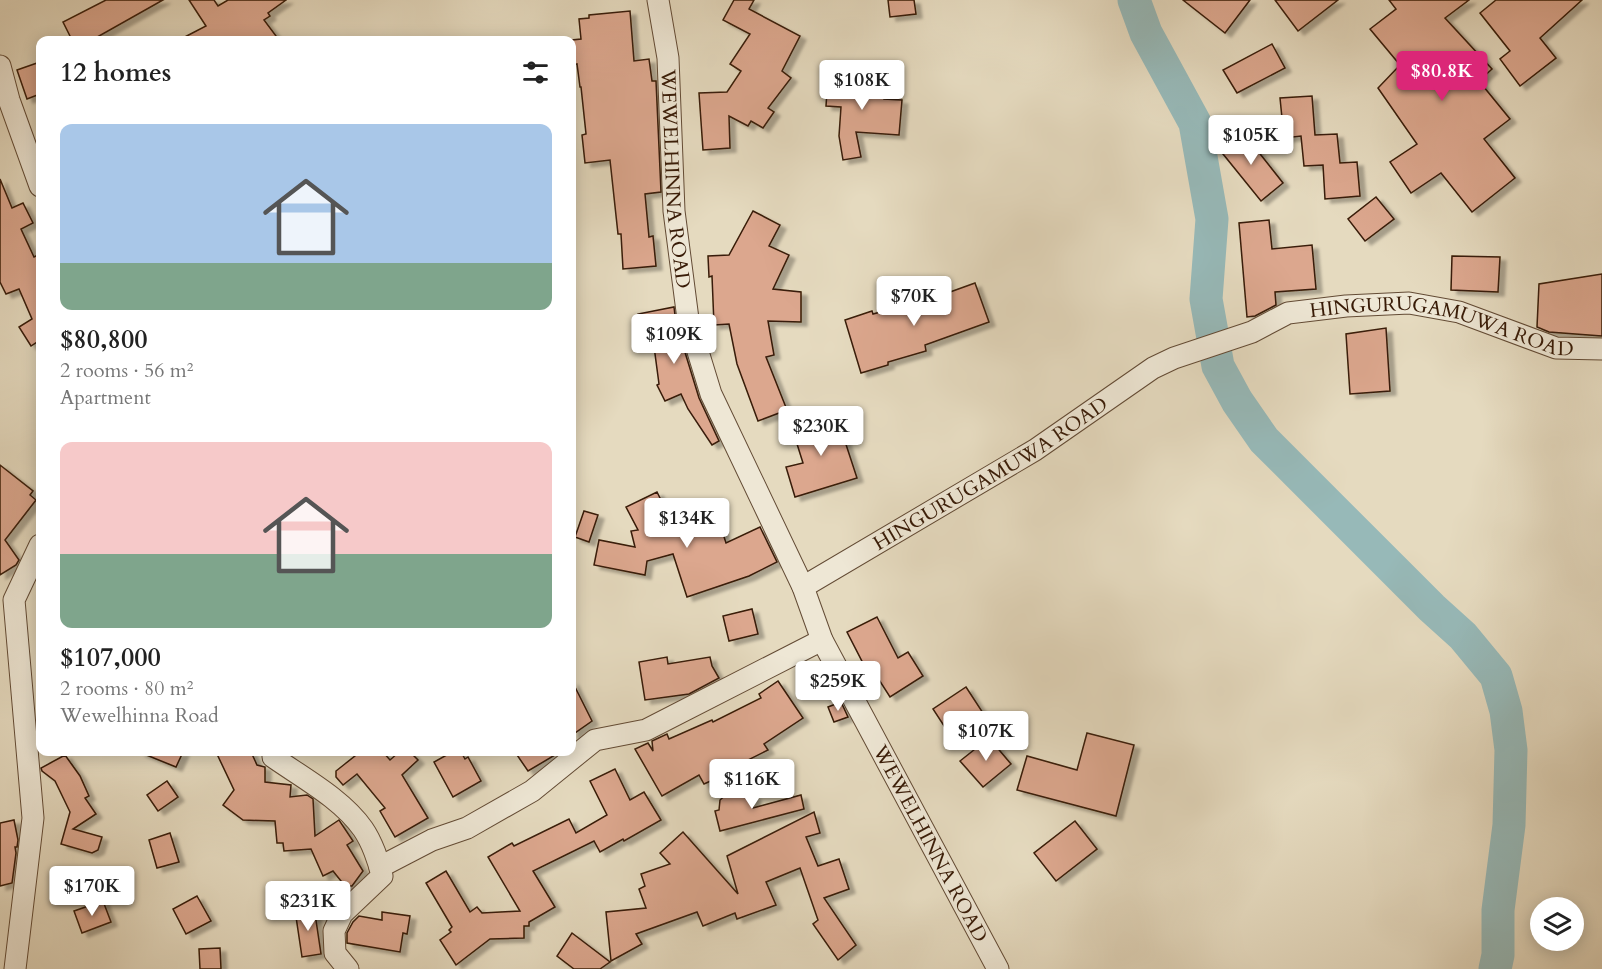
<!DOCTYPE html>
<html lang="en">
<head>
<meta charset="utf-8">
<style>
  :root { --surface:#fff; --page:#f6f6f6; --text:#222; --muted:#767676; --accent:#db2777 }
  body { margin:0; font-family:Cardo,serif; background:var(--page); color:var(--text); height:100vh; display:flex; flex-direction:column; font-size:22px; white-space:nowrap }
  * { box-sizing:border-box; margin:0 }
  p { font-size:20px; color:var(--muted) }
  .icon { flex:none; width:33px; height:33px; fill:none; stroke:currentColor; stroke-width:2; stroke-linecap:round; stroke-linejoin:round }
  .map { position:relative; flex:1; overflow:hidden }
  .sheet { position:absolute; left:36px; top:36px; width:540px; height:720px; display:flex; flex-direction:column; background:var(--surface); border-radius:12px; box-shadow:0 3px 15px #0003 }
  .sheet>* { flex:none }
  .fabs { position:absolute; left:1530px; top:897px; display:grid; gap:12px }
  .fabs a { display:grid; place-items:center; width:54px; height:54px; border-radius:50%; background:var(--surface); box-shadow:0 3px 15px #0003; font-size:30px }
  .price { position:absolute; translate:-50% -51px; padding:0 14px; border-radius:6px; background:#fff; color:#222; font-size:20px; line-height:39px; filter:drop-shadow(0 2px 3px #0008) }
  .price::after { content:''; position:absolute; left:50%; top:36px; width:18px; height:14px; margin-left:-9px; background:inherit; clip-path:polygon(0 0,100% 0,50% 100%) }
  .price.current { background:var(--accent); color:#fff }
  ul { padding:0; list-style:none }
  li { display:grid; align-content:center; gap:12px; height:318px; padding:0 24px }
  li span { display:grid; place-items:center; height:186px; border-radius:12px; color:#555 }
  li>.icon { margin-inline-start:auto }
  span .icon { width:108px; height:108px; fill:#fffc; stroke-width:1 }
  li b { font-size:26px }
  h2 { display:flex; justify-content:space-between; align-items:center; height:72px; padding:0 24px; font-size:26px }
  .map>svg:first-child { display:block }
  .lines { fill:none; stroke-linecap:round; stroke-linejoin:round }
  .river { stroke:#97b9b8; stroke-width:33 }
  .building { fill:#dca78e; stroke:#381b07; stroke-width:1.5; filter:url(#shadow) }
  .minor-casing { stroke:#634b35; stroke-width:23 }
  .minor { stroke:#eee7d5; stroke-width:21 }
  .labels { text-anchor:middle; dominant-baseline:central; stroke-width:6; stroke-linejoin:round; paint-order:stroke }
  .street-label { font-size:20px; fill:#381b07; stroke:#eee7d5 }
</style>
</head>
<body>
<div class="map">
<svg width="1602" height="969" viewBox="0 0 1602 969">
  <defs>
    <filter id="shadow"><feDropShadow dx="6" dy="4" stdDeviation="1.5" flood-color="#0004"/></filter>
  </defs>
  <rect width="100%" height="100%" fill="#e5dabf"/>
  <filter id="stains"><feTurbulence type="fractalNoise" baseFrequency=".00333" numOctaves="4"/><feColorMatrix values="0 0 0 0 .2 0 0 0 0 .09 0 0 0 0 .02 0 0 0 .5 -.17"/></filter>
  <radialGradient id="worn" r=".72"><stop offset=".6" stop-color="#630" stop-opacity="0"/><stop offset="1" stop-color="#630" stop-opacity=".3"/></radialGradient>
  <g class="lines">
    <path class="river" d="M1134,0L1146,33L1195,123L1212,219L1206,299L1218,366L1237,401L1264,440L1432,608L1463,636L1496,676L1506,711L1511,750L1509,825L1498,910V955L1495,969"/>
  </g>
  <g class="building">
    <path d="M106,0H163L92,40H72L63,22Z"/>
    <path d="M189,0H214L218,6L228,0H286L268,13L270,16L264,20L279,40H179L206,26Z"/>
    <path d="M734,0H754L749,9L800,36L782,71L791,78L768,108L774,112L763,128L751,121L748,126L729,116L730,148L703,150L699,93L727,92L741,71L730,64L750,34L723,20Z"/>
    <path d="M888,0H914L916,14L890,17Z"/>
    <path d="M1183,0H1250L1225,33Z"/>
    <path d="M1275,0H1338L1298,31Z"/>
    <path d="M1389,0H1469L1445,18L1492,69L1479,81L1510,119L1484,139L1515,178L1472,212L1441,173L1411,193L1390,162L1417,144L1378,88L1400,65L1370,29L1396,9Z"/>
    <path d="M1496,0H1582L1540,38L1556,58L1520,86L1500,59L1510,51L1480,13Z"/>
    <path d="M630,11L634,61L649,59L652,81H656L661,192L645,194L649,237L653,236L656,266L623,269L621,234H618L610,160L585,163L582,135L586,134L581,87H580L577,64L572,65V40L581,39L579,19L589,18V15Z"/>
    <path d="M1272,44L1285,68L1237,93L1223,70Z"/>
    <path d="M37,63L40,72V94L27,99L17,70Z"/>
    <path d="M828,77L886,81L884,99L902,100L899,135L856,132L861,157L843,160L839,136L841,107L826,106Z"/>
    <path d="M1312,96L1315,135L1337,134L1340,163L1357,162L1360,196L1325,199L1323,165L1304,166L1301,136L1284,138L1280,98Z"/>
    <path d="M1242,131L1283,183L1261,201L1219,149Z"/>
    <path d="M0,179L12,208L23,203L33,223L21,229L34,257L40,254V340L31,346L19,327L32,319L19,289L6,294L0,282Z"/>
    <path d="M1376,197L1394,219L1365,241L1348,219Z"/>
    <path d="M753,211L780,225L769,246L789,255L773,289L801,292V322L768,321L774,355L766,357L787,410L758,421L737,364L729,324L714,325L712,276L709,277L708,256L729,255Z"/>
    <path d="M1269,220L1272,249L1312,245L1316,289L1275,292L1276,305L1255,316L1247,317L1239,223Z"/>
    <path d="M1452,256L1500,257L1498,292L1451,290Z"/>
    <path d="M1602,274V336L1549,332L1537,327L1539,284Z"/>
    <path d="M975,283L989,322L925,345L926,351L888,362V365L861,373L845,320L872,311L873,314L913,303L914,305Z"/>
    <path d="M674,307L676,323L699,398L719,441L712,445L688,409L681,394L665,401L657,385L659,384L653,339L643,341L638,314Z"/>
    <path d="M1386,328L1390,391L1350,394L1346,334Z"/>
    <path d="M836,414L857,478L795,497L786,467L803,463L792,428Z"/>
    <path d="M0,465L33,491L30,495L36,500L5,540L19,560L16,565L0,575Z"/>
    <path d="M657,492L675,528L717,515L726,543L760,527L777,562L749,576L687,597L673,554L647,561L645,575L594,565L599,540L635,547L631,531L638,530L626,507Z"/>
    <path d="M584,511L598,515L589,542L575,537Z"/>
    <path d="M752,609L758,634L729,641L723,616Z"/>
    <path d="M877,617L898,658L908,652L923,676L890,697L869,664L865,667L847,632Z"/>
    <path d="M667,657L668,664L710,657L712,666L719,678L689,694L645,700L639,662Z"/>
    <path d="M572,681L592,721L572,735Z"/>
    <path d="M778,681L803,718L764,744L768,750L734,767L735,770L704,784L699,775L662,796L635,749L648,743L653,751L652,741L667,734L669,739L712,720L713,722L761,698L759,694Z"/>
    <path d="M966,687L983,713L950,735L933,709Z"/>
    <path d="M841,702L848,717L834,722L828,707Z"/>
    <path d="M1087,733L1134,745L1116,816L1017,790L1027,756L1077,770Z"/>
    <path d="M989,738L1011,764L983,787L960,761Z"/>
    <path d="M139,752H183L176,767Z"/>
    <path d="M216,752H251L257,765L265,767V782L291,785L290,797L307,795L313,799L315,836L339,820L353,841L347,845L363,871L352,886H345L333,871L323,876L311,849L284,851L283,843H277L275,821L243,820L223,805L234,790Z"/>
    <path d="M360,752H383L390,760L399,752H410L418,760L402,775L428,818L395,837L380,811L385,808L357,774L343,785L336,777V771Z"/>
    <path d="M452,752H461L465,759L468,757L481,781L453,797L434,762Z"/>
    <path d="M515,752H560L528,771Z"/>
    <path d="M65,755L80,776L89,796L85,798L96,814L73,829L102,837L98,850L92,853L61,844L70,812L55,781L42,771L41,768Z"/>
    <path d="M615,769L630,800L644,792L661,820L624,841L623,839L600,852L594,841L533,871L555,907L529,922V926H524V938L490,939L456,965L440,940L451,932L449,930L452,927L426,883L446,871L470,912L477,907L482,913L520,911L488,857L512,843L514,846L569,819L576,833L607,815L590,781Z"/>
    <path d="M167,781L178,797L158,811L147,795Z"/>
    <path d="M729,792L755,797L753,808L801,795L804,809L720,831L715,811L719,810L720,800Z"/>
    <path d="M814,812L820,833L806,837L818,866L839,859L849,889L824,898L856,945L838,960L813,924L818,920L800,868L766,882L776,905L737,919L735,913L703,926L697,912L636,934L642,944L611,961L606,912L646,908L639,889L645,886L641,874L670,864L660,853L683,832L738,894L727,856Z"/>
    <path d="M14,820L18,840L17,847H15L16,853L12,883L0,886V823Z"/>
    <path d="M1075,821L1097,849L1056,881L1034,853Z"/>
    <path d="M170,833L179,862L157,868L149,840Z"/>
    <path d="M197,896L211,921L186,934L173,909Z"/>
    <path d="M103,901L111,922L82,933L74,911Z"/>
    <path d="M314,907L321,954L302,957L295,910Z"/>
    <path d="M382,912L410,916L407,934L403,933L400,952L347,943V933L353,922L359,916L382,920Z"/>
    <path d="M572,933L610,962L600,969H574L557,956Z"/>
    <path d="M220,948L221,969H200L199,949Z"/>
  </g>
  <g class="lines">
    <g class="minor-casing">
      <g id="minor">
        <path id="s1" d="M658,0L668,58L674,211L688,319L711,394L803,587L822,640L998,969"/>
        <path d="M0,66L9,100L40,186"/>
        <path id="s2" d="M803,587L1035,450L1153,368L1174,358L1252,332L1288,313L1346,306L1409,303L1459,312L1556,348L1602,349"/>
        <path d="M273,752V757C303,778 342,799 363,829C372,842 379,862 382,876L342,914L334,931L335,953L348,969"/>
        <path d="M380,867L432,840L467,828L532,791L595,740L646,730L822,640"/>
        <path d="M15,969L33,818L14,600L40,545"/>
      </g>
    </g>
    <use href="#minor" class="minor"/>
  </g>
  <g class="labels">
    <g class="street-label">
      <text stroke="none"><textPath href="#s1" startOffset="180">WEWELHINNA ROAD</textPath></text>
      <text stroke="none"><textPath href="#s2" startOffset="717">HINGURUGAMUWA ROAD</textPath></text>
      <text stroke="none"><textPath href="#s2" startOffset="219">HINGURUGAMUWA ROAD</textPath></text>
      <text stroke="none"><textPath href="#s1" startOffset="900">WEWELHINNA ROAD</textPath></text>
    </g>
  </g>
  <rect width="100%" height="100%" filter="url(#stains)"/>
  <rect width="100%" height="100%" fill="url(#worn)"/>
</svg>
<div class="fabs">
<a><svg class="icon" aria-label="layers" viewBox="0 0 24 24"><path d="M12 4l9 5-9 5-9-5zM3 14l9 5 9-5"/></svg></a>
</div>
<b class="price current" style="left:1442px;top:102px">$80.8K</b>
<b class="price" style="left:862px;top:111px">$108K</b>
<b class="price" style="left:1251px;top:166px">$105K</b>
<b class="price" style="left:914px;top:327px">$70K</b>
<b class="price" style="left:674px;top:365px">$109K</b>
<b class="price" style="left:821px;top:457px">$230K</b>
<b class="price" style="left:687px;top:549px">$134K</b>
<b class="price" style="left:838px;top:712px">$259K</b>
<b class="price" style="left:986px;top:762px">$107K</b>
<b class="price" style="left:752px;top:810px">$116K</b>
<b class="price" style="left:92px;top:917px">$170K</b>
<b class="price" style="left:308px;top:932px">$231K</b>
<section class="sheet">
<h2>12 homes<svg class="icon" aria-label="filters" viewBox="0 0 24 24"><path d="M4 7h16M4 17h16"/><circle cx="9" cy="7" r="2"/><circle cx="15" cy="17" r="2"/></svg></h2>
<ul>
<li><span style="background:linear-gradient(#a9c7e8 75%,#7fa58c 0)"><svg class="icon" aria-label="home" viewBox="0 0 24 24"><path d="M3 11l9-7 9 7M6 9v11h12V9"/></svg></span><div><b>$80,800</b><p>2 rooms · 56 m²</p><p>Apartment</p></div></li>
<li><span style="background:linear-gradient(#f6c9c9 60%,#7fa58c 0)"><svg class="icon" aria-label="home" viewBox="0 0 24 24"><path d="M3 11l9-7 9 7M6 9v11h12V9"/></svg></span><div><b>$107,000</b><p>2 rooms · 80 m²</p><p>Wewelhinna Road</p></div></li>
</ul>
</section>
</div>
</body>
</html>
